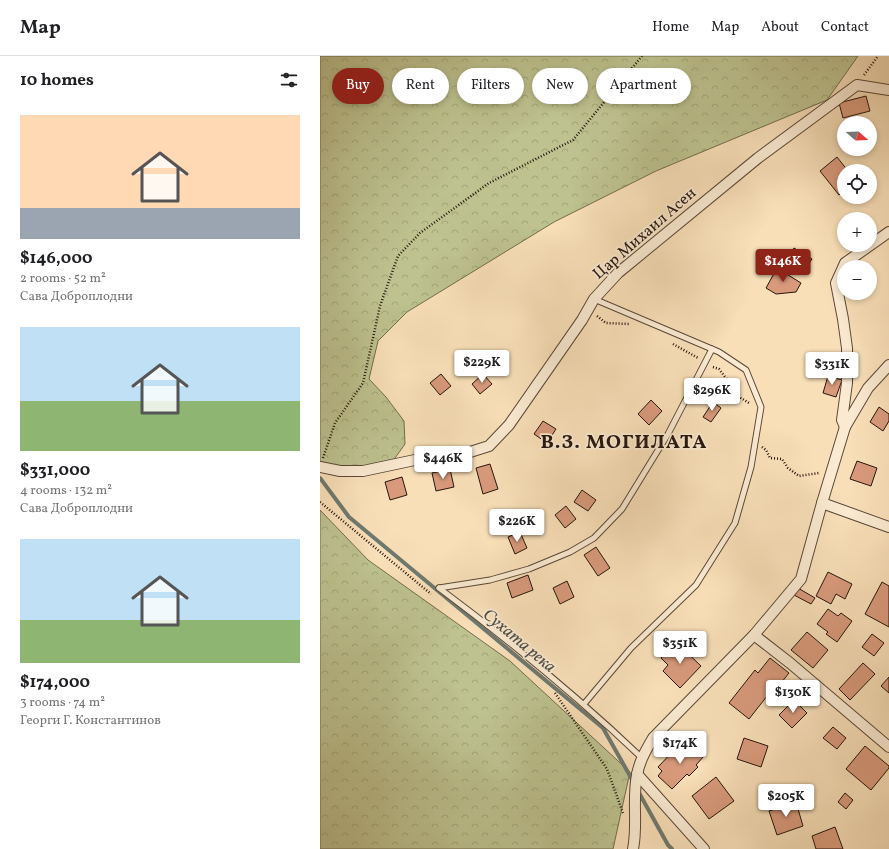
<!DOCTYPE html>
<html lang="en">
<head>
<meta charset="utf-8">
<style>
  :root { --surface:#fff; --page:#f2f2f2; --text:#202124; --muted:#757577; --line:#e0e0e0; --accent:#8f2418 }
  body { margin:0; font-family:Vollkorn,serif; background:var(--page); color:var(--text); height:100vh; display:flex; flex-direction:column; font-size:15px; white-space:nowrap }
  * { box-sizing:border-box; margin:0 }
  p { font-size:13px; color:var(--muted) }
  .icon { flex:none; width:22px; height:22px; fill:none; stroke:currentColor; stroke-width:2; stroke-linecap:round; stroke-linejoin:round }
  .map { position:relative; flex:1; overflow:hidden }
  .details { display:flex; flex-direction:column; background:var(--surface); width:320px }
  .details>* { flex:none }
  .guide { position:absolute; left:12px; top:12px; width:380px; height:36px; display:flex; gap:8px }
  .needle { width:26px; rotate:109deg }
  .tools { position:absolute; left:517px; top:60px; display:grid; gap:8px }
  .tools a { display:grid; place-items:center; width:40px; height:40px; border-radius:50%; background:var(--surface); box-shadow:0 2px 6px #0003; font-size:20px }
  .price { position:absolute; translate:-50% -34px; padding:0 9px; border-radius:4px; background:#fff; color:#222; font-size:13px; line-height:26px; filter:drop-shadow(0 1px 2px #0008) }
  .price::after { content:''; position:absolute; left:50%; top:24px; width:12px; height:9px; margin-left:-6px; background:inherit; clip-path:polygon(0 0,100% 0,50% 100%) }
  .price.on { background:var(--accent); color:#fff }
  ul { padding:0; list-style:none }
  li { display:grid; align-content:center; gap:8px; height:212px; padding:0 20px }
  li span { display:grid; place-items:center; height:124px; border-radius:0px; color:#555 }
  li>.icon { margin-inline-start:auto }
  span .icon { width:72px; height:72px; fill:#fffc; stroke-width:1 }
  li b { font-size:17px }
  h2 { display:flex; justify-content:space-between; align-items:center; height:48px; padding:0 20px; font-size:17px }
  .pill { padding:0 14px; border-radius:18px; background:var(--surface); box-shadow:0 2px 6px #0003; font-size:14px; line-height:36px }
  .pill.on { background:var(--accent); color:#fff }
  header { display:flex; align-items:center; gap:24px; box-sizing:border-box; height:56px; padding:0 20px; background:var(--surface); border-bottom:1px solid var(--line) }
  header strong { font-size:19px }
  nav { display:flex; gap:22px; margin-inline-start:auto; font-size:14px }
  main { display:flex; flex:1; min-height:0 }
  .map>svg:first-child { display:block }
  .forest { fill:url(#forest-crowns); stroke:#726c4e }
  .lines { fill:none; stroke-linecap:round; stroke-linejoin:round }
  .stream { stroke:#6e796f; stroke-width:4 }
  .building { fill:#d89a7b; stroke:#27150e }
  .lane-casing { stroke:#5b4838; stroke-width:7 }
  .street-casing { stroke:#5b4838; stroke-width:12 }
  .path { stroke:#27150e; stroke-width:2.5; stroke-dasharray:1 2; stroke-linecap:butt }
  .lane { stroke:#faead1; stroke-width:5 }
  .street { stroke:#faead1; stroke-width:10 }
  .labels { text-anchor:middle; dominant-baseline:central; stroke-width:3.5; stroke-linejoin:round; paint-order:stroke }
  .street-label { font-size:16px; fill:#27150e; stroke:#faead1 }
  .water-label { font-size:17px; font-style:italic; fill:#504f47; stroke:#faead1 }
  .district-label { font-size:20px; font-weight:bold; letter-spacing:1px; fill:#27150e; stroke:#faead1 }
</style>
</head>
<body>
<header>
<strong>Map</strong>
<nav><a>Home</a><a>Map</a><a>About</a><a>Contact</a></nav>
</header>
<main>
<section class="details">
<h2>10 homes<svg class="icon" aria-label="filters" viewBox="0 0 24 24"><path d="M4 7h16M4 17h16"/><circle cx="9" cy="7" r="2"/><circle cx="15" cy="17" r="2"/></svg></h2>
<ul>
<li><span style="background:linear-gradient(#ffd9b3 75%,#9aa5b1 0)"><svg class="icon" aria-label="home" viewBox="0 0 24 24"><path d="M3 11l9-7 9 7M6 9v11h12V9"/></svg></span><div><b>$146,000</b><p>2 rooms · 52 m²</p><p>Сава Доброплодни</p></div></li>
<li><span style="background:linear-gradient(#bfe0f5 60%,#8fb573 0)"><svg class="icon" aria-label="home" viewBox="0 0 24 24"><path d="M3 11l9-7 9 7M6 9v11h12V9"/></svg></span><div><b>$331,000</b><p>4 rooms · 132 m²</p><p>Сава Доброплодни</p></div></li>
<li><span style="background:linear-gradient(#bfe0f5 65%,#8fb573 0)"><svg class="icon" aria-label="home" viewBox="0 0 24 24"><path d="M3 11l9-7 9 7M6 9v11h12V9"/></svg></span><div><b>$174,000</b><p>3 rooms · 74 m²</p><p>Георги Г. Константинов</p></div></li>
</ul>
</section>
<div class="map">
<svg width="569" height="793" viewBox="0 0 569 793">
  <defs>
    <pattern id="forest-crowns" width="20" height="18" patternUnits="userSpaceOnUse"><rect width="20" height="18" fill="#bdc28f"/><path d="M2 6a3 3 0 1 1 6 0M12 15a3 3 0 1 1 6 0" fill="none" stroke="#a2a67a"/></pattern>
  </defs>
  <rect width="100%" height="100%" fill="#f8dfb8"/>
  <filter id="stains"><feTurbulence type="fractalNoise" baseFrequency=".005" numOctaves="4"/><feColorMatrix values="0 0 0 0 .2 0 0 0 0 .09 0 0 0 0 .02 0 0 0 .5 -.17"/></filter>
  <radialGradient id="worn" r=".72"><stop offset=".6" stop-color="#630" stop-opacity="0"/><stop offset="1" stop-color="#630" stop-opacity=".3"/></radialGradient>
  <g class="forest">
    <path d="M0,0H538L507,44L336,115L234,166L87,256L58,285L49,323L66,341L84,365L85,388L68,412L0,415Z"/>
    <path d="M0,454L48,504L190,605L310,716L293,793H0Z"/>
  </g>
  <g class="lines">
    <g class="stream">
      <path d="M0,422L29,461L283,672L314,727"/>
      <path d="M318,735L348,789L352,793"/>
    </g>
  </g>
  <g class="building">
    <path d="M546,40L550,55L523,62L519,47Z"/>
    <path d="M517,101L528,115H524V135L519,139L500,115Z"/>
    <path d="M474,192L492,203L484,215L466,204Z"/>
    <path d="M457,212L481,227L476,236L456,238L446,232Z"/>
    <path d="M121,318L131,330L120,339L110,327Z"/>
    <path d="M163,318L172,328L160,338L152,328Z"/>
    <path d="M508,320L522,324L516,341L503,337Z"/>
    <path d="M331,344L342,355L329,369L318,358Z"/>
    <path d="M393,346L401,352L391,366L383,361Z"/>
    <path d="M559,351L569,358V365L563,375L550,366Z"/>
    <path d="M223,365L236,373L227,387L214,378Z"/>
    <path d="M537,405L557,412L551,430L530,423Z"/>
    <path d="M170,408L178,433L163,438L156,412Z"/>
    <path d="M130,413L134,431L116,435L112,417Z"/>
    <path d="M82,421L87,439L70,444L65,426Z"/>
    <path d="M262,434L276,444L268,455L254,446Z"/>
    <path d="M246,450L256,463L245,472L235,459Z"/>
    <path d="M200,476L207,492L195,498L188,481Z"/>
    <path d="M276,491L290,512L278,520L264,499Z"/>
    <path d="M508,516L532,528L525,543L516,538L511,548L496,540Z"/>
    <path d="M208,519L213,534L192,542L187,527Z"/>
    <path d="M247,525L254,541L240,548L233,532Z"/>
    <path d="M562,526L569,530V571L545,558Z"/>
    <path d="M478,532L495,542L491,548L474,539Z"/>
    <path d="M508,553L518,560L521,557L532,565L517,586L506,578L508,576L497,568Z"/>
    <path d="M487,576L508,594L493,612L471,594Z"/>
    <path d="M552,578L564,587L554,600L542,591Z"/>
    <path d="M356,586L381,610L360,632L343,615L348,609L341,602Z"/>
    <path d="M450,602L469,617L457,632L455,630L429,663L409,647L435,614L438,617Z"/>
    <path d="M543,607L555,618L530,644L519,633Z"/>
    <path d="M569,621V637L561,630Z"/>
    <path d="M474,644L487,657L472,672L459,659Z"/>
    <path d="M513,671L526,682L517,693L503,682Z"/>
    <path d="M424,682L448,690L441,711L417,703Z"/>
    <path d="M371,687L384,700L376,709L378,711L369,720L367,718L352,733L338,720L342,715L338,711L358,690L363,694Z"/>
    <path d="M545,690L569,710V712L551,734L526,713Z"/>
    <path d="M396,721L414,745L389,763L372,740Z"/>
    <path d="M525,737L533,744L526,753L518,746Z"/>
    <path d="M476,746L483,770L457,779L449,755Z"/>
    <path d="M515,771L523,793H496L492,780Z"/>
  </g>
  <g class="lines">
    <g class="lane-casing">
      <g id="lane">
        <path d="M119,532L170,524L209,513L250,496L274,482L302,453L348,378L392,293"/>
        <path d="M119,532C190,585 258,641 322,702"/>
        <path d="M264,648L311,592L376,529L415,467L431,411L441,351L426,314L399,296L274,243"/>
      </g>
    </g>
    <g class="street-casing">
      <g id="street">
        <path d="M525,371L522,364L527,327V292L523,263L516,227L525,207L569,176"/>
        <path d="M0,411L20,415H43L123,398L147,397L169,390L189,369L262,264L274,243L298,217L438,102L537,29L569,34"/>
        <path d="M502,447L569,471"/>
        <path d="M434,579L470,607L569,691"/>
        <path d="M317,718L384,793"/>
        <path d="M313,793C318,769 312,743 317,719C319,706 326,694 333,682L434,579L481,523L502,447L525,371L548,332L569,309"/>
      </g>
    </g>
    <g class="path">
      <path d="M544,19L558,0"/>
      <path d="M277,260L286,267L309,268"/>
      <path d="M353,288L378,302"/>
      <path d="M393,311L399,313L421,342L429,347"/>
      <path d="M442,391L446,394L450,402L462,403L468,412L479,420L499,417"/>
      <path d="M3,402L15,367L43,327L60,250L78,200L100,177L169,127L253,84L322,0"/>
      <path d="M0,446L111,538"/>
      <path d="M235,637L287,713L303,757"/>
    </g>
    <use href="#lane" class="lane"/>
    <use href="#street" class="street"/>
  </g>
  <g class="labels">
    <g class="street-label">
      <text transform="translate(325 178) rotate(-41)">Цар Михаил Асен</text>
    </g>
    <g class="water-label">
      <text transform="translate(199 585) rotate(40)">Сухата река</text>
    </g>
    <g class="district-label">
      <text x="304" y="387">В.З. МОГИЛАТА</text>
    </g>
  </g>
  <rect width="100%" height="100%" filter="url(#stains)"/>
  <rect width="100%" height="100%" fill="url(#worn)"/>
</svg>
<div class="tools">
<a><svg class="needle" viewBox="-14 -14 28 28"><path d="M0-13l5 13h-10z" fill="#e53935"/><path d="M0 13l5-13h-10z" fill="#757577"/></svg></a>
<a><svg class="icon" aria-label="locate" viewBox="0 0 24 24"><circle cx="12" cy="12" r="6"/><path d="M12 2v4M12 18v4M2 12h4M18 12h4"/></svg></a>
<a>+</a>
<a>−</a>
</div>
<b class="price on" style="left:463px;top:227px">$146K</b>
<b class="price" style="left:162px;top:328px">$229K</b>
<b class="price" style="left:512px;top:330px">$331K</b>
<b class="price" style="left:392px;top:356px">$296K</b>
<b class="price" style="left:123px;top:424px">$446K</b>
<b class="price" style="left:197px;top:487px">$226K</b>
<b class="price" style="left:360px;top:609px">$351K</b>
<b class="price" style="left:473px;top:658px">$130K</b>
<b class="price" style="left:360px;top:709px">$174K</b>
<b class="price" style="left:466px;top:762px">$205K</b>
<div class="guide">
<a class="pill on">Buy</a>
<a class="pill">Rent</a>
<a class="pill">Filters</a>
<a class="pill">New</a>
<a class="pill">Apartment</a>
</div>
</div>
</main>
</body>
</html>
